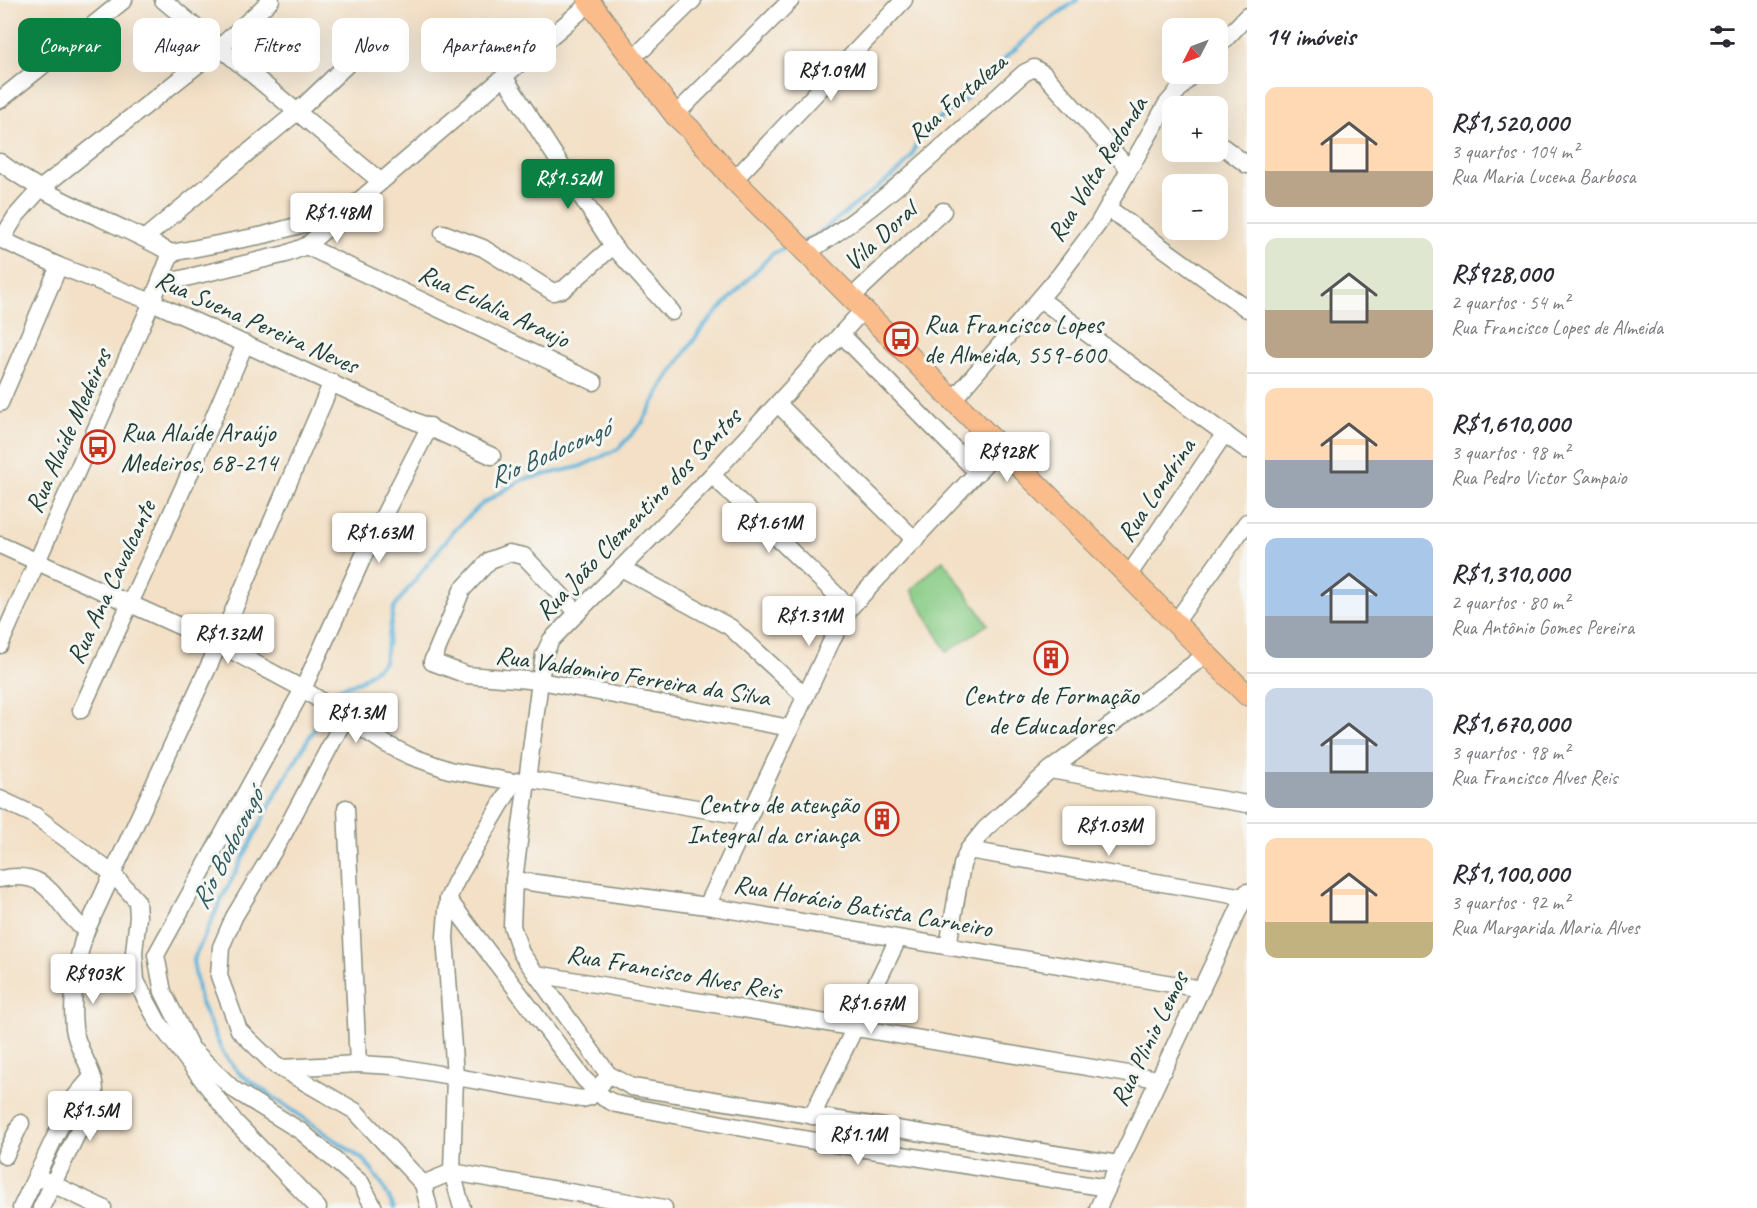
<!DOCTYPE html>
<html lang="pt">
<head>
<meta charset="utf-8">
<style>
  :root { --surface:#fff; --page:#f7f7f7; --text:#2b2b33; --muted:#7c7c81; --line:#e1e1e2; --accent:#0b8043 }
  body { margin:0; font-family:Caveat,sans-serif; background:var(--page); color:var(--text); height:100vh; display:flex; flex-direction:column; font-size:22px; white-space:nowrap }
  * { box-sizing:border-box; margin:0 }
  p { font-size:20px; color:var(--muted) }
  .icon { flex:none; width:33px; height:33px; fill:none; stroke:currentColor; stroke-width:2; stroke-linecap:round; stroke-linejoin:round }
  .map { position:relative; flex:1; overflow:hidden }
  .drawer { display:flex; flex-direction:column; background:var(--surface); width:510px }
  .drawer>* { flex:none }
  .hud { position:absolute; left:18px; top:18px; width:570px; height:54px; display:flex; gap:12px }
  .needle { width:39px; rotate:228deg }
  .controls { position:absolute; left:1162px; top:18px; display:grid; gap:12px }
  .controls a { display:grid; place-items:center; width:66px; height:66px; border-radius:12px; background:var(--surface); box-shadow:0 6px 24px #0002; font-size:30px }
  .price { position:absolute; translate:-50% -51px; padding:0 14px; border-radius:6px; background:#fff; color:#222; font-size:20px; line-height:39px; filter:drop-shadow(0 2px 3px #0008) }
  .price::after { content:''; position:absolute; left:50%; top:36px; width:18px; height:14px; margin-left:-9px; background:inherit; clip-path:polygon(0 0,100% 0,50% 100%) }
  .price.on { background:var(--accent); color:#fff }
  ul { padding:0; list-style:none }
  li { display:flex; align-items:center; gap:18px; height:150px; padding:0 18px }
  li+li { border-top:2px solid var(--line) }
  li span { display:grid; place-items:center; flex:none; width:168px; height:120px; border-radius:12px; color:#555 }
  li>.icon { margin-inline-start:auto }
  span .icon { width:72px; height:72px; fill:#fffc; stroke-width:1 }
  li b { font-size:26px }
  h2 { display:flex; justify-content:space-between; align-items:center; height:72px; padding:0 18px; font-size:26px }
  .pill { padding:0 21px; border-radius:12px; background:var(--surface); box-shadow:0 6px 24px #0002; font-size:21px; line-height:54px }
  .pill.on { background:var(--accent); color:#fff }
  main { display:flex; flex:1; min-height:0 }
  .map>svg:first-child { display:block }
  .green { fill:#88cc85; stroke:#54845c; stroke-width:1.5 }
  .lines { fill:none; stroke-linecap:round; stroke-linejoin:round }
  .stream { stroke:#5db3da; stroke-width:4 }
  .minor-casing { stroke:#898e7d; stroke-width:19 }
  .major-casing { stroke:#898e7d; stroke-width:23 }
  .minor { stroke:#fff; stroke-width:16 }
  .major { stroke:#fabc8b; stroke-width:21 }
  .labels { text-anchor:middle; dominant-baseline:central; stroke-width:6; stroke-linejoin:round; paint-order:stroke }
  .street-label { font-size:26px; fill:#1f3d34; stroke:#f6f6f2 }
  .poi-label { font-size:26px; fill:#1f3d34; stroke:#f6f6f2; text-anchor:start }
  .water-label { font-size:27px; font-style:italic; fill:#2e5a5e; stroke:#f6f6f2 }
</style>
</head>
<body>
<main>
<div class="map">
<svg width="1247" height="1208" viewBox="0 0 1247 1208">
  <rect width="100%" height="100%" fill="#f6f6f2"/>
  <filter id="ink" filterUnits="userSpaceOnUse"><feTurbulence type="fractalNoise" baseFrequency=".0167" numOctaves="2"/><feDisplacementMap in="SourceGraphic" scale="12" xChannelSelector="R" yChannelSelector="G"/><feConvolveMatrix kernelMatrix="1 2 1 2 8 2 1 2 1" color-interpolation-filters="sRGB"/></filter>
  <filter id="wash" filterUnits="userSpaceOnUse"><feTurbulence type="fractalNoise" baseFrequency=".008" numOctaves="4" result="noise"/><feDisplacementMap in="SourceGraphic" scale="24" xChannelSelector="R" yChannelSelector="G"/><feGaussianBlur stdDeviation="1.35" result="paint"/><feColorMatrix in="noise" values="0 0 0 0 0 0 0 0 0 0 0 0 0 0 0 0 0 1.4 0 .05"/><feComposite in="paint" operator="in"/></filter>
  <g filter="url(#wash)">
    <rect width="100%" height="100%" fill="#f3e0c6"/>
    <path class="green" d="M943,560L988,624L947,652L911,590Z"/>
    <g class="lines">
      <g class="stream">
        <path d="M803,241L814,237L900,170L912,156L918,139L930,125L965,100L993,69L1042,25L1077,0"/>
        <path d="M330,702L338,689L362,680L384,662L394,607L455,529L482,504L521,480L579,467L618,449L642,423L665,382L702,328L772,254L790,245"/>
        <path d="M326,709L279,788L221,900L193,961L200,1001L223,1053L240,1074L365,1161L382,1184L394,1208"/>
      </g>
    </g>
  </g>
  <g filter="url(#ink)">
    <g class="lines">
      <g class="minor-casing">
        <g id="minor">
          <path d="M163,0L380,181"/>
          <path d="M1218,47L1247,16"/>
          <path d="M643,49L693,0"/>
          <path d="M505,78L613,246L672,312"/>
          <path d="M0,100L124,0"/>
          <path d="M675,115L791,0"/>
          <path d="M1218,143L1247,165"/>
          <path d="M0,162C52,202 115,221 171,253"/>
          <path d="M734,180L904,0"/>
          <path d="M1108,208L1247,309"/>
          <path d="M443,233L483,248L553,292L564,289L613,246"/>
          <path d="M145,238L297,112L374,39"/>
          <path d="M0,239L59,266L152,302L492,456"/>
          <path d="M2,239L16,216L40,189L219,48L271,0"/>
          <path d="M306,246L594,382"/>
          <path d="M171,253L264,235L343,213"/>
          <path d="M806,253C886,204 954,135 1024,73L1034,68L1044,74L1128,168"/>
          <path d="M160,284L286,254L306,246L590,3"/>
          <path d="M851,298L943,211"/>
          <path d="M1040,299L1247,450"/>
          <path d="M863,310L712,475L551,640L544,655L540,681L514,880L512,926L521,953L608,1074L632,1087L1118,1164"/>
          <path d="M841,334L978,473"/>
          <path d="M952,401L1059,276L1098,224L1166,105L1192,74"/>
          <path d="M0,403L59,266"/>
          <path d="M778,404L915,540"/>
          <path d="M712,475L850,608"/>
          <path d="M0,545L219,644L303,689L386,744L410,756L449,770L514,782L527,779L749,817"/>
          <path d="M621,568L730,627L805,696"/>
          <path d="M1128,576L1225,433"/>
          <path d="M578,613L524,556L509,553L490,560L462,590L432,662L467,675L540,681L790,728"/>
          <path d="M1175,623L1247,522"/>
          <path d="M0,645L152,302L171,253"/>
          <path d="M81,710L190,473L245,344"/>
          <path d="M346,716L283,835L234,917L221,947L219,976L239,1030L275,1065L355,1111L423,1184L429,1208"/>
          <path d="M1050,770L1247,804"/>
          <path d="M514,782L456,881L448,899L445,937L455,1076L452,1172L664,1208"/>
          <path d="M0,799L34,815L113,874L137,901L138,917L134,952L136,981L158,1022L235,1122L318,1208"/>
          <path d="M346,808L358,1064L393,1066L582,1099L590,1097L603,1082"/>
          <path d="M968,850L1244,897"/>
          <path d="M0,879C53,868 52,904 86,931"/>
          <path d="M514,880L707,906L1202,989"/>
          <path d="M448,899L584,1079L604,1098L616,1104L797,1138L1107,1188"/>
          <path d="M707,906L831,642L850,608L1000,448"/>
          <path d="M948,946L962,865L968,850L985,829L1050,770L1207,654"/>
          <path d="M536,974L1158,1079"/>
          <path d="M281,1068L358,1064"/>
          <path d="M812,1116L898,939"/>
          <path d="M5,1156L21,1123"/>
          <path d="M42,1179L103,1208"/>
          <path d="M423,1184L452,1172L462,1208"/>
          <path d="M21,1208L73,1099L92,1077"/>
          <path d="M41,1208L94,1099C100,1075 77,1053 74,1028C71,998 76,960 86,931L219,644L332,382"/>
          <path d="M374,1208L361,1183L302,1132L233,1089L191,1048L163,992L156,955L303,689L368,546L430,426"/>
          <path d="M1098,1208L1247,892"/>
        </g>
      </g>
      <g class="major-casing">
        <path id="major" d="M588,0L675,115L690,129L734,180L1247,695"/>
      </g>
      <use href="#minor" class="minor"/>
      <use href="#major" class="major"/>
    </g>
  </g>
  <defs>
    <g id="bus-ring" transform="scale(1.725)"><circle r="9.5" fill="#f6f6f2" stroke="#c8321e" stroke-width="1.5"/><path d="M-5-6H5V4H4V6H2V4H-2V6H-4V4H-5ZM-3.5-4V0h7V-4ZM-3.5 1.2v1.5H-2V1.2ZM2 1.2v1.5H3.5V1.2Z" fill="#c8321e"/></g>
    <g id="building-ring" transform="scale(1.725)"><circle r="9.5" fill="#f6f6f2" stroke="#c8321e" stroke-width="1.5"/><path d="M-4-6H4V6H1V3H-1V6H-4ZM-2.5-4.3h1.7v1.8h-1.7ZM.8-4.3h1.7v1.8H.8ZM-2.5-1h1.7V.8h-1.7ZM.8-1h1.7V.8H.8Z" fill="#c8321e"/></g>
  </defs>
  <g fill-rule="evenodd">
    <use href="#bus-ring" x="901" y="339"/>
    <use href="#bus-ring" x="98" y="447"/>
    <use href="#building-ring" x="1051" y="658"/>
    <use href="#building-ring" x="882" y="819"/>
  </g>
  <g class="labels">
    <g class="street-label">
      <text transform="translate(957 98) rotate(-41)">Rua Fortaleza</text>
      <text transform="translate(1097 169) rotate(-58)">Rua Volta Redonda</text>
      <text transform="translate(880 236) rotate(-43)">Vila Doral</text>
      <text transform="translate(494 306) rotate(25)">Rua Eulalia Araujo</text>
      <text transform="translate(257 322) rotate(24)">Rua Suena Pereira Neves</text>
      <text transform="translate(68 431) rotate(-66)">Rua Alaíde Medeiros</text>
      <text transform="translate(1156 490) rotate(-56)">Rua Londrina</text>
      <text transform="translate(638 514) rotate(-46)">Rua João Clementino dos Santos</text>
      <text transform="translate(111 582) rotate(-65)">Rua Ana Cavalcante</text>
      <text transform="translate(633 676) rotate(9)">Rua Valdomiro Ferreira da Silva</text>
      <text transform="translate(863 906) rotate(10)">Rua Horácio Batista Carneiro</text>
      <text transform="translate(674 972) rotate(10)">Rua Francisco Alves Reis</text>
      <text transform="translate(1149 1039) rotate(-64)">Rua Plinio Lemos</text>
    </g>
    <g class="poi-label">
      <text x="924" y="324">Rua Francisco Lopes<tspan x="924" dy="30">de Almeida, 559-600</tspan></text>
      <text x="121" y="432">Rua Alaíde Araújo<tspan x="121" dy="30">Medeiros, 68-214</tspan></text>
      <text x="1051" y="695" text-anchor="middle">Centro de Formação<tspan x="1051" dy="30">de Educadores</tspan></text>
      <text x="859" y="804" text-anchor="end">Centro de atenção<tspan x="859" dy="30">Integral da criança</tspan></text>
    </g>
    <g class="water-label">
      <text transform="translate(549 453) rotate(-24)">Rio Bodocongó</text>
      <text transform="translate(227 849) rotate(-63)">Rio Bodocongó</text>
    </g>
  </g>
</svg>
<div class="controls">
<a><svg class="needle" viewBox="-14 -14 28 28"><path d="M0-13l5 13h-10z" fill="#e53935"/><path d="M0 13l5-13h-10z" fill="#7c7c81"/></svg></a>
<a>+</a>
<a>−</a>
</div>
<b class="price" style="left:831px;top:102px">R$1.09M</b>
<b class="price on" style="left:568px;top:210px">R$1.52M</b>
<b class="price" style="left:337px;top:244px">R$1.48M</b>
<b class="price" style="left:1007px;top:483px">R$928K</b>
<b class="price" style="left:769px;top:554px">R$1.61M</b>
<b class="price" style="left:379px;top:564px">R$1.63M</b>
<b class="price" style="left:809px;top:647px">R$1.31M</b>
<b class="price" style="left:228px;top:665px">R$1.32M</b>
<b class="price" style="left:356px;top:744px">R$1.3M</b>
<b class="price" style="left:1109px;top:857px">R$1.03M</b>
<b class="price" style="left:93px;top:1005px">R$903K</b>
<b class="price" style="left:871px;top:1035px">R$1.67M</b>
<b class="price" style="left:90px;top:1142px">R$1.5M</b>
<b class="price" style="left:858px;top:1166px">R$1.1M</b>
<div class="hud">
<a class="pill on">Comprar</a>
<a class="pill">Alugar</a>
<a class="pill">Filtros</a>
<a class="pill">Novo</a>
<a class="pill">Apartamento</a>
</div>
</div>
<section class="drawer">
<h2>14 imóveis<svg class="icon" aria-label="filters" viewBox="0 0 24 24"><path d="M4 7h16M4 17h16"/><circle cx="9" cy="7" r="2"/><circle cx="15" cy="17" r="2"/></svg></h2>
<ul>
<li><span style="background:linear-gradient(#ffd9b3 70%,#b9a48a 0)"><svg class="icon" aria-label="home" viewBox="0 0 24 24"><path d="M3 11l9-7 9 7M6 9v11h12V9"/></svg></span><div><b>R$1,520,000</b><p>3 quartos · 104 m²</p><p>Rua Maria Lucena Barbosa</p></div></li>
<li><span style="background:linear-gradient(#dfe7d0 60%,#b9a48a 0)"><svg class="icon" aria-label="home" viewBox="0 0 24 24"><path d="M3 11l9-7 9 7M6 9v11h12V9"/></svg></span><div><b>R$928,000</b><p>2 quartos · 54 m²</p><p>Rua Francisco Lopes de Almeida</p></div></li>
<li><span style="background:linear-gradient(#ffd9b3 60%,#9aa5b1 0)"><svg class="icon" aria-label="home" viewBox="0 0 24 24"><path d="M3 11l9-7 9 7M6 9v11h12V9"/></svg></span><div><b>R$1,610,000</b><p>3 quartos · 98 m²</p><p>Rua Pedro Victor Sampaio</p></div></li>
<li><span style="background:linear-gradient(#a9c7e8 65%,#9aa5b1 0)"><svg class="icon" aria-label="home" viewBox="0 0 24 24"><path d="M3 11l9-7 9 7M6 9v11h12V9"/></svg></span><div><b>R$1,310,000</b><p>2 quartos · 80 m²</p><p>Rua Antônio Gomes Pereira</p></div></li>
<li><span style="background:linear-gradient(#c9d6e8 70%,#9aa5b1 0)"><svg class="icon" aria-label="home" viewBox="0 0 24 24"><path d="M3 11l9-7 9 7M6 9v11h12V9"/></svg></span><div><b>R$1,670,000</b><p>3 quartos · 98 m²</p><p>Rua Francisco Alves Reis</p></div></li>
<li><span style="background:linear-gradient(#ffd9b3 70%,#c2b280 0)"><svg class="icon" aria-label="home" viewBox="0 0 24 24"><path d="M3 11l9-7 9 7M6 9v11h12V9"/></svg></span><div><b>R$1,100,000</b><p>3 quartos · 92 m²</p><p>Rua Margarida Maria Alves</p></div></li>
</ul>
</section>
</main>
</body>
</html>
